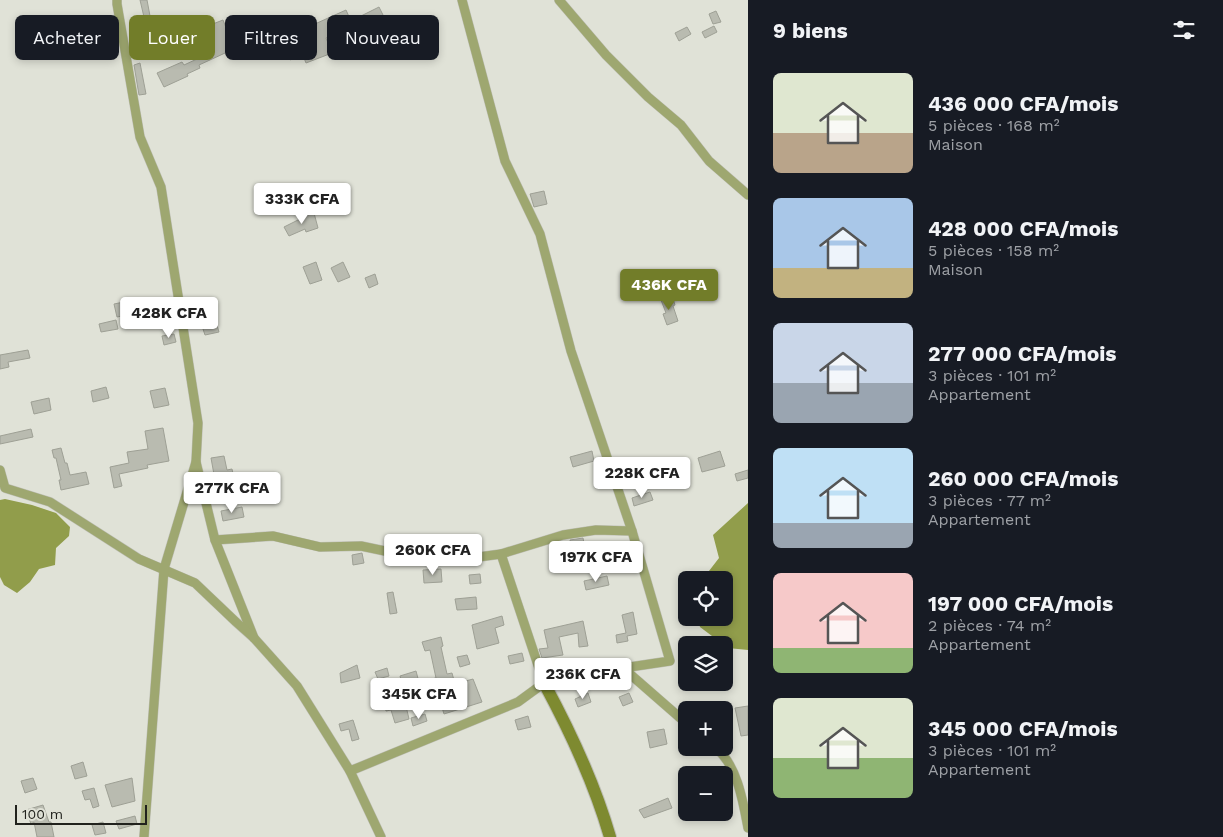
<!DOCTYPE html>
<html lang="fr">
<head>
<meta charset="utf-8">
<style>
  :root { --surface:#171b24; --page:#242831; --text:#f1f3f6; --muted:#9ea1a6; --accent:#727d29 }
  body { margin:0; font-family:"Work Sans",sans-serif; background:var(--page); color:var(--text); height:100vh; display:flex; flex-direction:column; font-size:19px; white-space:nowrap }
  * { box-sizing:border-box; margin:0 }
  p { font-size:16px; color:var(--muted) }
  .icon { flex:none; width:28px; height:28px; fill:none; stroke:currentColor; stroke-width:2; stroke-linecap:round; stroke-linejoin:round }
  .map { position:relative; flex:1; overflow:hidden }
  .drawer { display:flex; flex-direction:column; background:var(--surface); width:475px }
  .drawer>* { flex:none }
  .hud { position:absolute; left:15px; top:15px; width:475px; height:45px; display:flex; gap:10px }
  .tools { position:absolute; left:678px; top:571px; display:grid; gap:10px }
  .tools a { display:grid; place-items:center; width:55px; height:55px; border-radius:8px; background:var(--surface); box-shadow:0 2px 8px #0003; font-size:25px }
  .scale { position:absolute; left:15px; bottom:12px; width:132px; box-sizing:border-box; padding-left:5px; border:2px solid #21221d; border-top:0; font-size:14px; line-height:18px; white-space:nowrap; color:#21221d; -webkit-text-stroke:4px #e0e2d7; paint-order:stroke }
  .price { position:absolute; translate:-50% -42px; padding:0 11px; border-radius:5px; background:#fff; color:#222; font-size:16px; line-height:32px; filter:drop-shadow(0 1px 2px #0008) }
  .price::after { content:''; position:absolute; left:50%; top:30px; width:15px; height:11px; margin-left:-8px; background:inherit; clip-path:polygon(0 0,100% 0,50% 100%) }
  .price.current { background:var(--accent); color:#fff }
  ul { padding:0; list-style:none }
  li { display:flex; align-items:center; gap:15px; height:125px; padding:0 25px }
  li span { display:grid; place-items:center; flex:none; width:140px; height:100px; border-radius:8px; color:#555 }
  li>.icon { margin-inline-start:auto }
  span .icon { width:60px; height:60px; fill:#fffc; stroke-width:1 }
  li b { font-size:21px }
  h2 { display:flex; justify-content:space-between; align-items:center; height:60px; padding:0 25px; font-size:21px }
  .chip { padding:0 18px; border-radius:8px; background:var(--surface); box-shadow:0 2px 8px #0003; font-size:18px; line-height:45px }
  .chip.current { background:var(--accent); color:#fff }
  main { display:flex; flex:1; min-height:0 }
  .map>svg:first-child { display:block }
  .water { fill:#919d4b }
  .building { fill:#b9bbb0; stroke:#9ea095 }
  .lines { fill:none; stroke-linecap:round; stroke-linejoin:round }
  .street-casing { stroke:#bebfb6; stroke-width:10 }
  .secondary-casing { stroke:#bebfb6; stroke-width:14 }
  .street { stroke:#9ea770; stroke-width:9 }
  .secondary { stroke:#7e8a30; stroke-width:12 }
</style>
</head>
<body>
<main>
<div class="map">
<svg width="748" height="837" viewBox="0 0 748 837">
  <rect width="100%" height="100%" fill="#e0e2d7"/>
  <g class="water">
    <path d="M5,499L32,505L56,513L70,527L69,536L56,548L55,565L39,569L30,582L17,593L4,585L0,577V500Z"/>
    <path d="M748,503V650L728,648L700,627L697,618H724V580H702L719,558L713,535Z"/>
  </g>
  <g class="building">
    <path d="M140,0H147L150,16L144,17Z"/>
    <path d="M379,7L388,25L370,34L361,16Z"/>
    <path d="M346,10L350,19L330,28L333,34L326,38L332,53L306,63L302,53L290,60L286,53L269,59L263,41L277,37L279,43L308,31L306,28Z"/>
    <path d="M716,11L721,22L713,24L709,14Z"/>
    <path d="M223,20L232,43L246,36L249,42L199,65L200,68L187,74L188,76L164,87L157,73L182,62L184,65L210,53L200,29Z"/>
    <path d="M714,26L717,32L705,38L702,32Z"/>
    <path d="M687,27L691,34L679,41L675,33Z"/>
    <path d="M140,63L146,94L139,95L134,65Z"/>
    <path d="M544,191L547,204L534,207L530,194Z"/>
    <path d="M314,213L318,228L306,232L305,229L289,236L284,227L302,218L301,217Z"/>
    <path d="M316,262L322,280L310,284L303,267Z"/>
    <path d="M343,262L350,277L338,282L331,268Z"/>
    <path d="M375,274L378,284L369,288L365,278Z"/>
    <path d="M672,296L675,305L673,306L678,321L667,325L663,314L666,313L661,300Z"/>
    <path d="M124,302L127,315L117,317L114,304Z"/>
    <path d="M116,320L118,329L101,332L99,324Z"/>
    <path d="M216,322L219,332L205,335L202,326Z"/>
    <path d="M174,334L176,342L164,345L162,336Z"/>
    <path d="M28,350L30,358L8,362L9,367L0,369V355Z"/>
    <path d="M106,387L109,398L93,402L91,391Z"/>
    <path d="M165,388L169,405L154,408L150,391Z"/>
    <path d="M49,398L51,410L34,414L31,402Z"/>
    <path d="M163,428L169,461L147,465L148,468L119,474L122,486L114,488L110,467L129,463L127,452L148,449L145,431Z"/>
    <path d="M31,429L33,437L0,444V436Z"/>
    <path d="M61,448L65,463H67L70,475L86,472L89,484L61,490L59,480H61L56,458H54L52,450Z"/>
    <path d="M592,451L594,461L573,467L570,457Z"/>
    <path d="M720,451L725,466L702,472L698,458Z"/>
    <path d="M224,456L227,470L232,469L236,487L217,491L211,458Z"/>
    <path d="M748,470V478L737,481L735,474Z"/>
    <path d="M650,492L653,500L634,506L632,498Z"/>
    <path d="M242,507L244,517L223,521L221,511Z"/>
    <path d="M583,538L588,564L578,566L576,551H572L570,540Z"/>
    <path d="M362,553L364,563L353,565L352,555Z"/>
    <path d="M441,569L442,582L424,583L423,570Z"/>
    <path d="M480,574L481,583L470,584L469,575Z"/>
    <path d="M607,576L609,585L586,590L584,581Z"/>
    <path d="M393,592L397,613L390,614L387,593Z"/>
    <path d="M476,597L477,609L457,610L455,599Z"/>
    <path d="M633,612L637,634L627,636L628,641L617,643L616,635L626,633L622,615Z"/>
    <path d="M502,616L504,625L495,628L499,643L477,649L472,625Z"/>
    <path d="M583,621L588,646L579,647L578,633L559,637L563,655L542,658L539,649L548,648L544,630Z"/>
    <path d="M441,637L443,646L441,647L447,674L452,673L455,684L473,679L482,702L444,714L441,704L459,699L455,685L434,689L431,679L436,678L430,650L425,651L422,642Z"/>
    <path d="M522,653L524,661L510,664L508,656Z"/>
    <path d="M467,655L470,664L460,667L457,657Z"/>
    <path d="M357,665L360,678L341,683L340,673Z"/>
    <path d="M387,668L389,676L378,679L375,672Z"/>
    <path d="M416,671L420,686L404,691L400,676Z"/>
    <path d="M402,689L409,719L395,723L391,710L386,711L382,695Z"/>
    <path d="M588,693L591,702L578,707L575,699Z"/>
    <path d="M629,693L633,702L623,706L619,697Z"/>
    <path d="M748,706V735L741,736L735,708Z"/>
    <path d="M425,714L427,721L413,726L411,718Z"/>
    <path d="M528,716L531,727L518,730L515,720Z"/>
    <path d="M353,720L359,739L352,741L349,729L341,731L339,724Z"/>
    <path d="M664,729L667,744L650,748L647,732Z"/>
    <path d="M83,762L87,776L75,779L71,766Z"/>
    <path d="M33,778L37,789L25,793L21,781Z"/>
    <path d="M132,778L135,801L112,807L105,785Z"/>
    <path d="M94,788L99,806L93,808L90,799L85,800L82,791Z"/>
    <path d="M668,798L672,808L644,818L639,810Z"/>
    <path d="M43,805L49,822H51L54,837H37L34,822L31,824L26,810Z"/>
    <path d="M135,816L137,824L119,829L116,821Z"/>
    <path d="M103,822L106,833L95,835L92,825Z"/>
  </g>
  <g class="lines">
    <g class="street-casing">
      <g id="street">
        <path d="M117,0V4L140,137L161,187L198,423L196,462L215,540L254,638"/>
        <path d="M559,0L606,55L648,97L681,125L709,161L748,195"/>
        <path d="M0,470L5,488L50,502L139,559L195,583L236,622L254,638L297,686L350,771L381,837"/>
        <path d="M215,540L273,536L320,547L361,546L404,555L471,558L501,554L563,535L596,530L632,531"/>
        <path d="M501,554L544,683"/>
        <path d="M623,668L686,723"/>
        <path d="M716,748C737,765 743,801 748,828"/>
        <path d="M350,771L518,702L544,683L582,668H623L670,661L632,531L571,351L540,234L505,161L462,0"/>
        <path d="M144,837L164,569L196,462"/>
      </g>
    </g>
    <g class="secondary-casing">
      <path id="secondary" d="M544,683C570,731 595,785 610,837"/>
    </g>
    <use href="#street" class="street"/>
    <use href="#secondary" class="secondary"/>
  </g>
</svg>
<div class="tools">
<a><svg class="icon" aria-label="locate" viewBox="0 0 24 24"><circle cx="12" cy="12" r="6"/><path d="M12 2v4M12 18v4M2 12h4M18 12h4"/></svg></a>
<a><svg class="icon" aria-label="layers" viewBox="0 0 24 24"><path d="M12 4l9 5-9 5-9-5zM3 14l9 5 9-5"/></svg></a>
<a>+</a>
<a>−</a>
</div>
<div class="scale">100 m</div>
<b class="price" style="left:302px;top:225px">333K CFA</b>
<b class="price current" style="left:669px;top:311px">436K CFA</b>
<b class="price" style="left:169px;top:339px">428K CFA</b>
<b class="price" style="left:642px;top:499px">228K CFA</b>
<b class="price" style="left:232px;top:514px">277K CFA</b>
<b class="price" style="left:433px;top:576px">260K CFA</b>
<b class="price" style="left:596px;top:583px">197K CFA</b>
<b class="price" style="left:583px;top:700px">236K CFA</b>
<b class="price" style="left:419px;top:720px">345K CFA</b>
<div class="hud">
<a class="chip">Acheter</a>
<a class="chip current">Louer</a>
<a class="chip">Filtres</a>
<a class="chip">Nouveau</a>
</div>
</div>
<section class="drawer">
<h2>9 biens<svg class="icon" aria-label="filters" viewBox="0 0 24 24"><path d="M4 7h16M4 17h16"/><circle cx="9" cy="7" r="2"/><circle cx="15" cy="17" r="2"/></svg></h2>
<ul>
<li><span style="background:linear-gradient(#dfe7d0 60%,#b9a48a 0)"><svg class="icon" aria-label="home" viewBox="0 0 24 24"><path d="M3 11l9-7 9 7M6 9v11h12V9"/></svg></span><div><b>436 000 CFA/mois</b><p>5 pièces · 168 m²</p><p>Maison</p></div></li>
<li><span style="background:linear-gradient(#a9c7e8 70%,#c2b280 0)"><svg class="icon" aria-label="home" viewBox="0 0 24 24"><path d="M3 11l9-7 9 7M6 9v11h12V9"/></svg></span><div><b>428 000 CFA/mois</b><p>5 pièces · 158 m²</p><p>Maison</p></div></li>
<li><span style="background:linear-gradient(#c9d6e8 60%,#9aa5b1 0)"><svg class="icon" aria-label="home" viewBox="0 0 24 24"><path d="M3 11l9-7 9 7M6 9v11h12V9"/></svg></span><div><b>277 000 CFA/mois</b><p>3 pièces · 101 m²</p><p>Appartement</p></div></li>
<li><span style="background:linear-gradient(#bfe0f5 75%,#9aa5b1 0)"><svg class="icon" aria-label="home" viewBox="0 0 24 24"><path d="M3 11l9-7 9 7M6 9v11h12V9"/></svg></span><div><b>260 000 CFA/mois</b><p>3 pièces · 77 m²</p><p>Appartement</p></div></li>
<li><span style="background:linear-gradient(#f6c9c9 75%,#8fb573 0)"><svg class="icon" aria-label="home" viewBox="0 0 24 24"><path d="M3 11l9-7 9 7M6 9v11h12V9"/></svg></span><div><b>197 000 CFA/mois</b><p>2 pièces · 74 m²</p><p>Appartement</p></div></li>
<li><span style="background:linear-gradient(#dfe7d0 60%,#8fb573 0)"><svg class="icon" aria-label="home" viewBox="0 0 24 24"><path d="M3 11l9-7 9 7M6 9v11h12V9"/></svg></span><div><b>345 000 CFA/mois</b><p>3 pièces · 101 m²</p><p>Appartement</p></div></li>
</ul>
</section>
</main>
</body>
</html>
